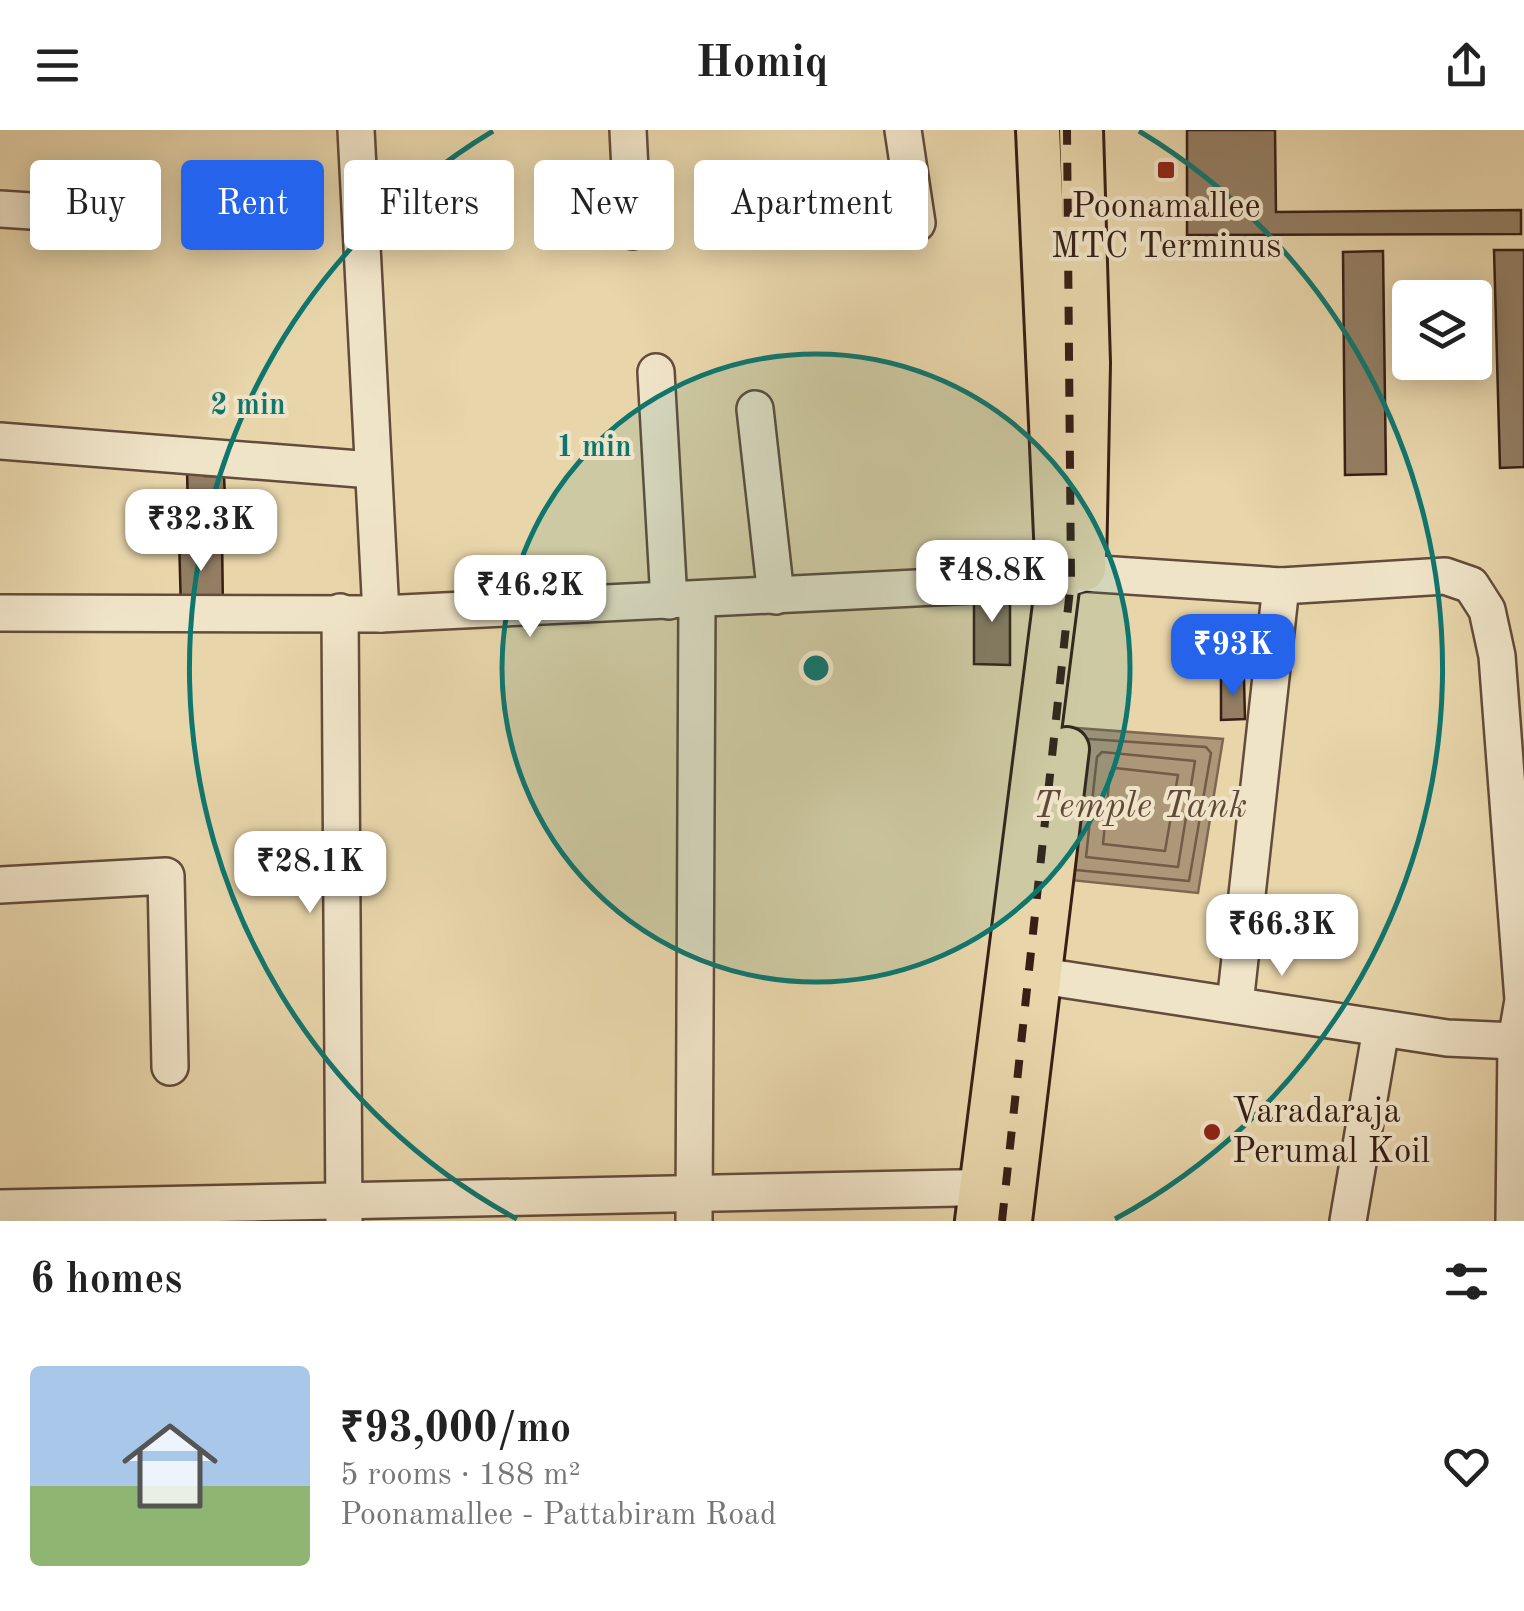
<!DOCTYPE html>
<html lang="en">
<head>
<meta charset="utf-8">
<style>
  :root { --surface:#fff; --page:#f6f6f6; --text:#222; --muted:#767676; --accent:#2563eb }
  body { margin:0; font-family:"Old Standard TT",serif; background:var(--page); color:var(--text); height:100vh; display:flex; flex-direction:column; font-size:38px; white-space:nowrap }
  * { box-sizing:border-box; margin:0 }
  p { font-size:32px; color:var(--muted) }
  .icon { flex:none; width:55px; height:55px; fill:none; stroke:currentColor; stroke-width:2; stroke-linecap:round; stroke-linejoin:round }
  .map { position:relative; height:1091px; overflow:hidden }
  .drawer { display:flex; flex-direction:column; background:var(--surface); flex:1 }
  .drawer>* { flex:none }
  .hud { position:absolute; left:30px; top:30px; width:1000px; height:90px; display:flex; gap:20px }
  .tools { position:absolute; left:1392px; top:150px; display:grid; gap:20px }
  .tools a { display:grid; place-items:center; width:100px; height:100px; border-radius:10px; background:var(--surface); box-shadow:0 5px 25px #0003; font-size:50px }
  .price { position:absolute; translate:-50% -85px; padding:0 22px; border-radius:20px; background:#fff; color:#222; font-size:32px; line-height:65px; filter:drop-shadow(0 2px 5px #0008) }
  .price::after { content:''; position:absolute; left:50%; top:60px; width:30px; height:22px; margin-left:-15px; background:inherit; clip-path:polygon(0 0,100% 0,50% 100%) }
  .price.current { background:var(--accent); color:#fff }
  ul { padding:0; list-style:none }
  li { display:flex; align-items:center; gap:30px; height:250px; padding:0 30px }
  li span { display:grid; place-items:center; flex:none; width:280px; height:200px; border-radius:10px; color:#555 }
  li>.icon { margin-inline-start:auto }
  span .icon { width:120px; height:120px; fill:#fffc; stroke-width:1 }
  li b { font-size:42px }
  h2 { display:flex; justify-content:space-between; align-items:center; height:120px; padding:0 30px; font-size:42px }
  .tag { padding:0 35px; border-radius:10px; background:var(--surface); box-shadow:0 5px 25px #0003; font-size:35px; line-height:90px }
  .tag.current { background:var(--accent); color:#fff }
  header { display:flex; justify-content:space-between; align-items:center; height:130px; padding:0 30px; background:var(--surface); font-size:45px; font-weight:700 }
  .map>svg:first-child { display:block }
  .water { fill:#ac9778; stroke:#7d6751; stroke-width:2.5 }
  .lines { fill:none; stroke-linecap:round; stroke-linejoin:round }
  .shore { stroke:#725b47; stroke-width:2.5 }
  .building { fill:#937e63; stroke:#371f16; stroke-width:2.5 }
  .minor-casing { stroke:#634c3b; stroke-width:40 }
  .major-casing { stroke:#371f16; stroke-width:48 }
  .minor { stroke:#f0e4c8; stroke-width:35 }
  .major { stroke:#e8d5aa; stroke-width:42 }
  .rail { stroke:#371f16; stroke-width:8; stroke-dasharray:18 18; stroke-linecap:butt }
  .ring { fill:none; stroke:#0f766e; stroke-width:5 }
  .poi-dot { fill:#8f2418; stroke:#f0e4c8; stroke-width:4 }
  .labels { text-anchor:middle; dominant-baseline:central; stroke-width:8; stroke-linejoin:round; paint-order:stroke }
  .poi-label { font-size:35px; fill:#371f16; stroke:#f0e4c8 }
  .water-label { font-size:38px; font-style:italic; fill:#604938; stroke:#f0e4c8 }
  .centre { fill:#0f766e; stroke:#f0e4c8; stroke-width:5 }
  .ring-label { font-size:30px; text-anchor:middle; font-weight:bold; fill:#0f766e; stroke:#f0e4c8; stroke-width:8; stroke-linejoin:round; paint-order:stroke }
</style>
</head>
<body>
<header><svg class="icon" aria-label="menu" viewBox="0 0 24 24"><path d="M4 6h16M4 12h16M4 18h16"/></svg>Homiq<svg class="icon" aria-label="share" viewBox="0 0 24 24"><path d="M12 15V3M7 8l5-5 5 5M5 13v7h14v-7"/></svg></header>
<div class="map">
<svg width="1524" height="1091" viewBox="0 0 1524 1091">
  <rect width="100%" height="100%" fill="#e8d5aa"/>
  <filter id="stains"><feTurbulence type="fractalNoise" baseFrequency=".002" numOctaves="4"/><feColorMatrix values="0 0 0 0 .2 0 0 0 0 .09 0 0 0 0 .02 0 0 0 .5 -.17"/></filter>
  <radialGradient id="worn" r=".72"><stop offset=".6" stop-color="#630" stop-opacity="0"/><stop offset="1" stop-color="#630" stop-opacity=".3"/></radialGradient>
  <path class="water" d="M1077,598L1223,609L1198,763L1060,749Z"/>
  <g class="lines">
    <g class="shore">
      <path d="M1102,622L1195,631L1178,737L1086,727L1097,627Z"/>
      <path d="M1115,638L1178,645L1165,721L1103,714L1110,643Z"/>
      <path d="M1076,740L1189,751L1211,623L1206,617L1089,609"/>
    </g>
  </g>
  <g class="building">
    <path d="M1187,0H1275L1276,82L1521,80V104L1187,105Z"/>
    <path d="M1494,120H1524V337L1500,338Z"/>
    <path d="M1383,121L1386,344L1345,345L1343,122Z"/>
    <path d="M205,335V346H224L226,389L188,390L187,336Z"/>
    <path d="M222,406L223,481H181L179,407Z"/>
    <path d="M974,456H1010V535L974,534Z"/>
    <path d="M1221,549H1244L1245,589L1221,590Z"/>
  </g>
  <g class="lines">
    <g class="minor-casing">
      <g id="minor">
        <path d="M356,0L381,484"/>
        <path d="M628,0L633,101"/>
        <path d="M903,0L917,93"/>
        <path d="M0,79L92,85"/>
        <path d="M656,242L669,471"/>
        <path d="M755,279L776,466"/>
        <path d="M0,311L372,340"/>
        <path d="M340,482L344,1091"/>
        <path d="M0,483L381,484L1058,451L1084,443L1281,456L1445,446L1471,455L1487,480L1497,526L1523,870L1516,911L1514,1091"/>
        <path d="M0,755L166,746L170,937"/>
        <path d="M1042,846L1447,908L1516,911"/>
        <path d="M1235,874L1281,456"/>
        <path d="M0,1078L1007,1057"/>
        <path d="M694,1091L697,470"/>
        <path d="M1348,1091L1381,899"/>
      </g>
    </g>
    <g class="major-casing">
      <g id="major">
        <path d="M1081,0L1088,233L1084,439"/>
        <path d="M977,1091L1058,451L1038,0"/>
        <path d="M1010,1091L1067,619"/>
      </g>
    </g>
    <use href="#minor" class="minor"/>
    <use href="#major" class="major"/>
    <path class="rail" d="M1002,1091L1071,450L1067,0"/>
  </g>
  <circle cx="816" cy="538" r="314" fill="#0f766e" fill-opacity=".12"/>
  <g class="ring">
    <circle cx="816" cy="538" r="314"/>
    <path d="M517 1089A627 627 0 0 1 493 1M1139 1A627 627 0 0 1 1115 1089"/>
  </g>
  <g class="poi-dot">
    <rect x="1156" y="30" width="20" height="20" rx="5"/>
    <circle cx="1212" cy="1002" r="10"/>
  </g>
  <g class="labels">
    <g class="poi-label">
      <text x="1166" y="77">Poonamallee<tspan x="1166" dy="40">MTC Terminus</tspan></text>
      <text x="1232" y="982" text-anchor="start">Varadaraja<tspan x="1232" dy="40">Perumal Koil</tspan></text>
    </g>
    <g class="water-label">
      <text x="1140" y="677">Temple Tank</text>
    </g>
  </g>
  <circle cx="816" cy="538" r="15" class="centre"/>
  <g class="ring-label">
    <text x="248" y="284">2 min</text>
    <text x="594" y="326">1 min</text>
  </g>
  <rect width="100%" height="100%" filter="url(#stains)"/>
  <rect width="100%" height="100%" fill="url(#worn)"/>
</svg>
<div class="tools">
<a><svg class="icon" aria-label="layers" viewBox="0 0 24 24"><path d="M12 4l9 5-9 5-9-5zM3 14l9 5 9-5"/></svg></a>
</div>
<b class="price" style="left:201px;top:444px">₹32.3K</b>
<b class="price" style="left:992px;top:495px">₹48.8K</b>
<b class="price" style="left:530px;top:510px">₹46.2K</b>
<b class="price current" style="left:1233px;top:569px">₹93K</b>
<b class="price" style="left:310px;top:786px">₹28.1K</b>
<b class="price" style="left:1282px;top:849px">₹66.3K</b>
<div class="hud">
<a class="tag">Buy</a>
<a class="tag current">Rent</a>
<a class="tag">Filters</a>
<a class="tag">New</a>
<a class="tag">Apartment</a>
</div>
</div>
<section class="drawer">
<h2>6 homes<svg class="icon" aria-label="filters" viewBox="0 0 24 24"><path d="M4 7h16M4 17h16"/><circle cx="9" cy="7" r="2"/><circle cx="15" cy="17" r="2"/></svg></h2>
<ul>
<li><span style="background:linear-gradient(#a9c7e8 60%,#8fb573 0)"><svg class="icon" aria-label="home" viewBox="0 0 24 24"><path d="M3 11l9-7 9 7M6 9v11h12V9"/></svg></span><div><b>₹93,000/mo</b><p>5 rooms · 188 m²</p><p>Poonamallee - Pattabiram Road</p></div><svg class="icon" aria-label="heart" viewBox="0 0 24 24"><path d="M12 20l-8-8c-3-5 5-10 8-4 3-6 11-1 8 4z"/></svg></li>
</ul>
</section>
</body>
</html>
